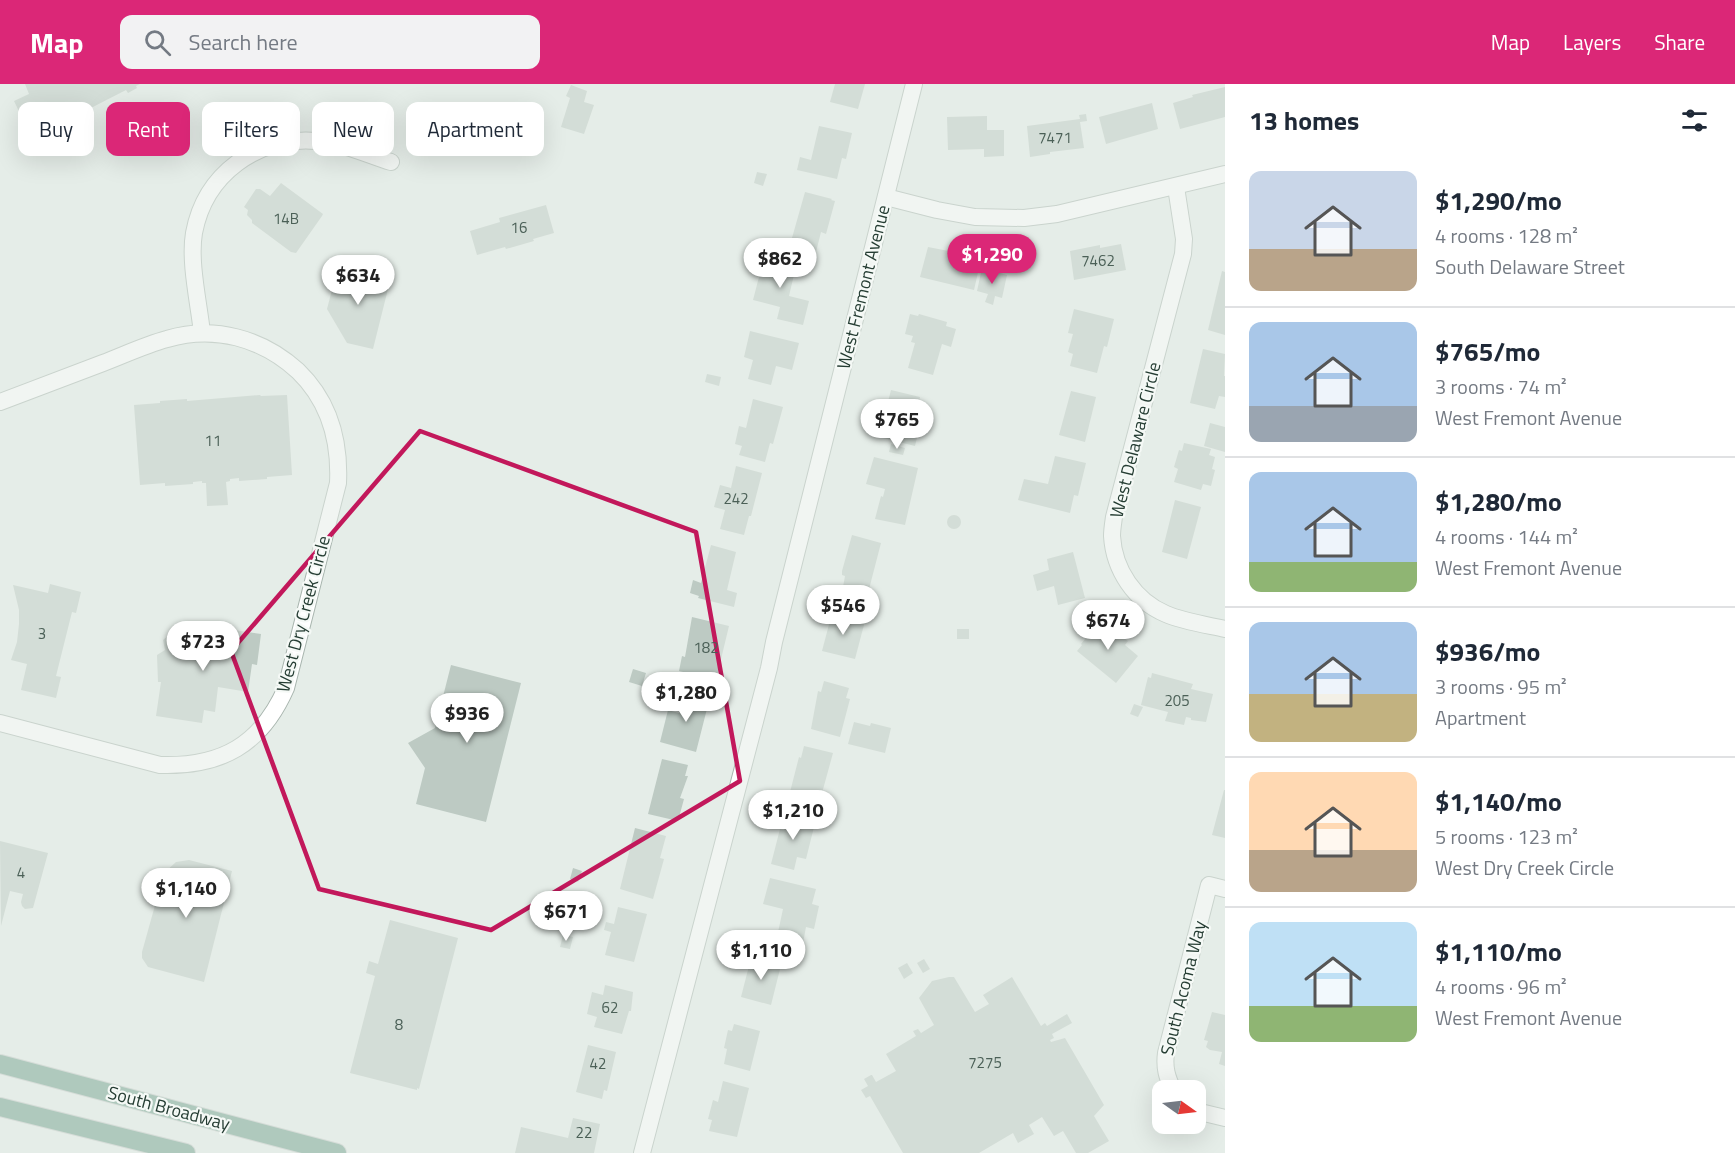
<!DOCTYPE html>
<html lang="en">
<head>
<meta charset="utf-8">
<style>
  :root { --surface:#fff; --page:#f2f2f3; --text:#1f2937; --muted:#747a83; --line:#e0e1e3; --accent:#db2777 }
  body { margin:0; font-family:"Titillium Web",sans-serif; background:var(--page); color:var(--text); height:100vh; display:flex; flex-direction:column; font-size:22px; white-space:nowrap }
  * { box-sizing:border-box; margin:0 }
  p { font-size:20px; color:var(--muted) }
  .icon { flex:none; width:33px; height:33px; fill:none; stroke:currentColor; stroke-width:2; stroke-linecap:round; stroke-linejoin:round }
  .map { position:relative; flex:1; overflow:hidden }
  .side { display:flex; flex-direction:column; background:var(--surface); width:510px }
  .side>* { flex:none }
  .top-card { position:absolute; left:18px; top:18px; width:570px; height:54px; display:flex; gap:12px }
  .needle { width:39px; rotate:104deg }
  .controls { position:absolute; left:1152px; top:996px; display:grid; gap:12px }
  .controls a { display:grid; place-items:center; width:54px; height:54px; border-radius:12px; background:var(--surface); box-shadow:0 6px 24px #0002; font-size:30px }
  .price { position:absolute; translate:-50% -51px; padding:0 14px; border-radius:21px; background:#fff; color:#222; font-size:20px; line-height:39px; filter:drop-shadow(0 2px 3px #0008) }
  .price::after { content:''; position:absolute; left:50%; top:36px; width:18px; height:14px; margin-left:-9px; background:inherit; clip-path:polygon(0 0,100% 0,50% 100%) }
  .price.selected { background:var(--accent); color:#fff }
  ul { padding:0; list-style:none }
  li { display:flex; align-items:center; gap:18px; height:150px; padding:0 24px }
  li+li { border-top:2px solid var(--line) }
  li span { display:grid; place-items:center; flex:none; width:168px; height:120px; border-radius:12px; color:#555 }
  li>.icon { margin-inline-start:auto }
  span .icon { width:72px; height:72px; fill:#fffc; stroke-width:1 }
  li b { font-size:26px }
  h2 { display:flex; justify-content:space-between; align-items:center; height:72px; padding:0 24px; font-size:26px }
  .chip { padding:0 21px; border-radius:12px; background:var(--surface); box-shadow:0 6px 24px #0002; font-size:21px; line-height:54px }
  .chip.selected { background:var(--accent); color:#fff }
  header { display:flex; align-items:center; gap:36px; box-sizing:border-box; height:84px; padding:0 30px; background:var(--accent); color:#fff }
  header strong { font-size:28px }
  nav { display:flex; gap:33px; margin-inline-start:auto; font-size:21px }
  .search { width:420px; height:54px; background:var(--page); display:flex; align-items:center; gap:15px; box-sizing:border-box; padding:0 21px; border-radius:12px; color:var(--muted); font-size:22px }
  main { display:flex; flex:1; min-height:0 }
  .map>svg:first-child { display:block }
  .building { fill:#bdcac3 }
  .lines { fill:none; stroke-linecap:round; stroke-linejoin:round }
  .minor-casing { stroke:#a8b5ae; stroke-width:18 }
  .primary-casing { stroke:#c2c9c6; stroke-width:20 }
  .minor { stroke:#fff; stroke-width:16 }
  .primary { stroke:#6d9e8a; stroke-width:18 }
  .marked { fill:none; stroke:#c2185b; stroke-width:4.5; stroke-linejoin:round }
  .labels { text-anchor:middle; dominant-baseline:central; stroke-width:4.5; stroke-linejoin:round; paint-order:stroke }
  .number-label { font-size:15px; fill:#4b6057 }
  .street-label { font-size:18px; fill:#253d33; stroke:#f5f9f6 }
</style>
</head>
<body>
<header>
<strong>Map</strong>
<div class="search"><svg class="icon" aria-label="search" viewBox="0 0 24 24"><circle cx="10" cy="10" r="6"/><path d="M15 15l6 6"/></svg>Search here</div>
<nav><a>Map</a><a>Layers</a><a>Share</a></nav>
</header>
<main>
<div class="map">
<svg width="1225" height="1069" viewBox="0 0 1225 1069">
  <rect width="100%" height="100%" fill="#e5ede8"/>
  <g class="building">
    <path d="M25,0H140L136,2L137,4L128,9L126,6L87,26L84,21L29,48L14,17L29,10Z"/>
    <path d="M835,0H865L858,25L830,18Z"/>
    <path d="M571,1L587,7L584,18L594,21L584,50L561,43L570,14L566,12Z"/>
    <path d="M1225,3V33L1180,45L1173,19L1193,13L1192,11Z"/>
    <path d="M1152,19L1158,45L1106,60L1099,33Z"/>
    <path d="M1086,30L1087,37L1080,38L1084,64L1050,68V70L1030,73L1027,42L1080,35L1079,31Z"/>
    <path d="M987,32V46H1004V72L984,73V65L948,66L947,33Z"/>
    <path d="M819,42L852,49L846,75L842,74L837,95L797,86L800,73L811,76Z"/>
    <path d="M443,49L457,54L453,64L439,59Z"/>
    <path d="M757,88L767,90L763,102L754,99Z"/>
    <path d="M281,99L323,130L322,132L296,169L291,168L252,139V136L247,131L248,126L244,123L256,105H260L270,112Z"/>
    <path d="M805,108L832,115L831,116L835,117L826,150L821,148L816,168L790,161Z"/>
    <path d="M546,121L554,149L533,155L534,157L506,165L505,163L477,171L470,147L500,138L499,134Z"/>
    <path d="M1121,160L1126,186L1074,196L1070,167L1100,161V164Z"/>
    <path d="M928,163L964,170L962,179L979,184L974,206L920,193Z"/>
    <path d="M765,170L797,178L789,212L809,217L803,241L777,235L780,223L753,216Z"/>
    <path d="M338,183L390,197L373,265L347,259L327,225Z"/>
    <path d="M982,184L1007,191L1002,214L995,212L993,221L985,218L988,210L977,207Z"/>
    <path d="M1222,187L1225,188V251L1208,246Z"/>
    <path d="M1074,225L1114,235L1107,263L1104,262L1097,289L1070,282L1073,270L1068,268L1073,250L1068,249Z"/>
    <path d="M910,230L918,232L919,230L947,238L946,242L956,245L951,263L942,260L933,291L908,284L915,259L911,258L913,252L905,250Z"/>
    <path d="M750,247L799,259L792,286L776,282L771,301L748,295L753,276L744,273Z"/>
    <path d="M1203,265L1225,270L1224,292H1225V313L1219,312L1215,325L1190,319Z"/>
    <path d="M707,290L721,293L719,302L705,298Z"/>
    <path d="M891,306L920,313L917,327L923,329L915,362L879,353Z"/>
    <path d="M1071,307L1096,313L1085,358L1059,351Z"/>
    <path d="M260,311L261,312L287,311L292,391L267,393V395L239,397V394L230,395V397L226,398L228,421L207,422L206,399H202V397L193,398V400L165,402V399L140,401L134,321L160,319V317L187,315V317Z"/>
    <path d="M753,315L783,323L773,360L770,359L765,378L739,371L742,362L735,360L739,342L746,344Z"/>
    <path d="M1210,339L1225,343V368L1204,362Z"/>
    <path d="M1184,359L1211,365L1209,371L1215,373L1212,385L1215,386L1211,402L1203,400L1201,406L1174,398L1178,385L1174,383L1179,366L1182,367Z"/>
    <path d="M891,360L905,364L903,371L889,368Z"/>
    <path d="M1055,372L1086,379L1078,412L1074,411L1070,429L1018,416L1024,395L1048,400Z"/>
    <path d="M874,373L918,384L905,441L875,435L881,412L883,413L885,405L866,400Z"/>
    <path d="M736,382L762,389L751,432H749L744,451L720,445L725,426L714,423L720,401L731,404Z"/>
    <path d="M1175,416L1201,423L1187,475L1162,468Z"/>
    <circle cx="954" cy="438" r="7"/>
    <path d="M852,451L881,459L868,509L843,503L845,492L842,491V487Z"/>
    <path d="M711,461L736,468L727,506L737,509L734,523L698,514L699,512L690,509L693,496L701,499Z"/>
    <path d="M1073,468L1085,514L1058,521L1054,502L1037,507L1033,491L1049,486L1047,475Z"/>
    <path d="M50,500L81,508L76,529L72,528L56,592L61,593L56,614L21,606L27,580L11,576L17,558L19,540V526L13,501L48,509Z"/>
    <path d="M832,529L865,537L855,575L822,567Z"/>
    <path d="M692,533L729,542L716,596L679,587L682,572L685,573Z"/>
    <path d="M1103,536L1128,557L1125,561L1138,572L1116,599L1077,567L1082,561L1081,560L1100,537L1101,538Z"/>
    <path d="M227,545L261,550L257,581L252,580L248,608L218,603L215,628L204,626L202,639L156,632L161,598H158L157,571L165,566L163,556L175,546L177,561L184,558V550L207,554L206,561L213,562V554Z"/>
    <rect x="957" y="545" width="12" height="10"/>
    <path d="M451,581L521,599L486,738L416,720L425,684L408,659L435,644Z"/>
    <path d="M633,585L646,589L642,602L629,598Z"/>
    <path d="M1152,589L1193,600L1191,605L1213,610L1206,638L1191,636V634L1186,633L1184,641L1165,637L1168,628L1141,621L1148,593L1151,594Z"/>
    <path d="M824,597L849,604L846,614L850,615L840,653L811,645L818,607L821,608Z"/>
    <path d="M685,607L710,613L696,668L660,658L668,626L679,629Z"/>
    <path d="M1134,620L1143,623L1138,633L1130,630Z"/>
    <path d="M854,638L870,642L871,639L891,644L885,669L848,660Z"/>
    <path d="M804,662L833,669L819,720L789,712L799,673L801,674Z"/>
    <path d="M662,675L688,681L685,692H688L680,714L684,715L678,737L648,730Z"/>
    <path d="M1224,706H1225V754L1212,751Z"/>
    <path d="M788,728L816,735L806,775L797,773L794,786L771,780L780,745L784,746Z"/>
    <path d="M635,744L666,752L660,774L664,775L653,815L620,805Z"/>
    <path d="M0,757L48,769L33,824L25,825L22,822L21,818L23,810L10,807L1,842Z"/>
    <path d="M189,776L232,787L204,898L148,883L142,874V868L164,789L176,778Z"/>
    <path d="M573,784L582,787L578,798L570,795Z"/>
    <path d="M770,794L816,805L812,820L819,822L814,845L806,843L803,859L777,853L783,825L763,820Z"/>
    <path d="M618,823L647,830L634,878L605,871L611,848L604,846L606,838L614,840Z"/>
    <path d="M390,836L458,854L419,1005L417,1004V1006L350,989L375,892L366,889L369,877L378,880Z"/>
    <path d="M563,851L573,853L570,865L560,863Z"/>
    <path d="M751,874L781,881L771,921L741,913Z"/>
    <path d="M924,875L930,885L923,889L917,879Z"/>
    <path d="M907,879L913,889L904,895L898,884Z"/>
    <path d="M949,893H954L975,928L989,920L983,911L1012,893L1041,942L1045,939L1047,942L1067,930L1072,939L1052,950L1054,954L1050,956L1051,958L1065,954L1104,1021L1094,1032L1109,1057L1088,1069H1076L1063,1047L1054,1052L1042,1033L1029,1041L1034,1050L1018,1059L1013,1049L979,1069H903L870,1012L866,1014L861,1006L868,1002L864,995L871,991H872L876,998L896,987L886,970L916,952L913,947L918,945L921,949L934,941L919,914L932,897Z"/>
    <path d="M605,901L633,908L631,927H629L622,950L594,943L597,933L587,930L592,908L603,911Z"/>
    <path d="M1212,928L1225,931V982L1219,980L1222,968L1210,966L1206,963L1208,957L1204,956Z"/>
    <path d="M734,940L760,947L750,987L724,980L727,965L724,964L728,946L732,947Z"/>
    <path d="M588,961L616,968L607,1007L604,1006L602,1015L576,1008Z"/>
    <path d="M723,997L749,1004L737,1053L709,1047L712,1036L708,1035L713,1016L718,1018Z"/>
    <path d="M573,1034L600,1040L594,1069H515L521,1043L568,1054Z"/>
  </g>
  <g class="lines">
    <g class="minor-casing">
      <g id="minor">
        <path d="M1176,103L1184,155L1183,170L1114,433C1113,440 1112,446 1112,452C1114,486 1135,517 1166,530C1182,537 1207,541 1225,545"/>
        <path d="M886,113L937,126L975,133L1024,134L1057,130L1225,90"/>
        <path d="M202,249C199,220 189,178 194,149C205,90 257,52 317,57C341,58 368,71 391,78"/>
        <path d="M0,318C34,305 68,292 103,279C124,271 145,261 167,255C214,241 262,254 298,287C329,317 340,357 338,399L286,604C261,661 221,683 160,681L0,639"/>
        <path d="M1173,1006C1167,993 1164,984 1166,969L1209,801L1225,805"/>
        <path d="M1196,1027L1225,1034"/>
        <path d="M642,1069L769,584L774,558L914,0"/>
      </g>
    </g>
    <g class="primary-casing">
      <g id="primary">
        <path d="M0,980L337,1069"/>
        <path d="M0,1023L186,1069"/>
      </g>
    </g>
    <use href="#minor" class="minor"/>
    <use href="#primary" class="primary"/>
  </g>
  <path d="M0 0H1225V1069H0ZM420,347L696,448L740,697L491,846L319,805L231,567Z" fill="#e5ede8" fill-opacity=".55" fill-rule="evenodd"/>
  <path class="marked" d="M420,347L696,448L740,697L491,846L319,805L231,567Z"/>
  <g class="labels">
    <g class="number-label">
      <text x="1055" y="53">7471</text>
      <text x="286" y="134">14B</text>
      <text x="519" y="143">16</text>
      <text x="1098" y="176">7462</text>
      <text x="213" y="356">11</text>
      <text x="736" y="414">242</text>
      <text x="42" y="549">3</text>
      <text x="706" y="563">182</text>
      <text x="1177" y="616">205</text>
      <text x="21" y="788">4</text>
      <text x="610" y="923">62</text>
      <text x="399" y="940">8</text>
      <text x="985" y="978">7275</text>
      <text x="598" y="979">42</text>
      <text x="584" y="1048">22</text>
    </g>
    <g class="street-label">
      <text transform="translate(863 203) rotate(-76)">West Fremont Avenue</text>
      <text transform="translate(1135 356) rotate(-76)">West Delaware Circle</text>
      <text transform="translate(303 530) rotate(-75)">West Dry Creek Circle</text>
      <text transform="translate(1183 904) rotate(-76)">South Acoma Way</text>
      <text transform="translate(169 1024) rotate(15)">South Broadway</text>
    </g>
  </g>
</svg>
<div class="controls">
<a><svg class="needle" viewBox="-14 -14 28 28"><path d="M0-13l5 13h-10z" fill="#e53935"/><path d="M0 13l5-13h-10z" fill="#747a83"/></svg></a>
</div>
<b class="price selected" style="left:992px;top:201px">$1,290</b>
<b class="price" style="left:780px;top:205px">$862</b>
<b class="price" style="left:358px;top:222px">$634</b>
<b class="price" style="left:897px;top:366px">$765</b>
<b class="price" style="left:843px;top:552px">$546</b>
<b class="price" style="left:1108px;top:567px">$674</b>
<b class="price" style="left:203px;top:588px">$723</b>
<b class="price" style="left:686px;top:639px">$1,280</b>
<b class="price" style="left:467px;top:660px">$936</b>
<b class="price" style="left:793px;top:757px">$1,210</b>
<b class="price" style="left:186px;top:835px">$1,140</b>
<b class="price" style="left:566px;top:858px">$671</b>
<b class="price" style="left:761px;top:897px">$1,110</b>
<div class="top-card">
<a class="chip">Buy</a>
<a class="chip selected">Rent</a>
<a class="chip">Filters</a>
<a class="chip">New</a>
<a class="chip">Apartment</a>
</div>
</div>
<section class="side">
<h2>13 homes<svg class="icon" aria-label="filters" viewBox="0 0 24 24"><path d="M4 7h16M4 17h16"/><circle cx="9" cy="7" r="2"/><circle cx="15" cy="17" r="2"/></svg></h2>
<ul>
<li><span style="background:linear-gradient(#c9d6e8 65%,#b9a48a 0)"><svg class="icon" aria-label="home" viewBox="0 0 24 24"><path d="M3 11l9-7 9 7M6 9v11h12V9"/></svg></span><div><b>$1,290/mo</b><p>4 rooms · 128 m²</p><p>South Delaware Street</p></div></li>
<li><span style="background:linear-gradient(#a9c7e8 70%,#9aa5b1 0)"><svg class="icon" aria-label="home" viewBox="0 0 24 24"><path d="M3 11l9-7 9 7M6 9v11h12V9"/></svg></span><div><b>$765/mo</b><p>3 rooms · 74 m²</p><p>West Fremont Avenue</p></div></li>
<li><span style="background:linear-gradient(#a9c7e8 75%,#8fb573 0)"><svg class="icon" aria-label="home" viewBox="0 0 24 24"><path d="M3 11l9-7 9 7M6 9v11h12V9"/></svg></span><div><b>$1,280/mo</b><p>4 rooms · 144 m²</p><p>West Fremont Avenue</p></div></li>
<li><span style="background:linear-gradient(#a9c7e8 60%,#c2b280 0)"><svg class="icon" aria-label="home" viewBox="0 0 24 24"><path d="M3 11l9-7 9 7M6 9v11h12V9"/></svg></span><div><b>$936/mo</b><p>3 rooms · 95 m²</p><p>Apartment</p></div></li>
<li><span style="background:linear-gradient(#ffd9b3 65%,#b9a48a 0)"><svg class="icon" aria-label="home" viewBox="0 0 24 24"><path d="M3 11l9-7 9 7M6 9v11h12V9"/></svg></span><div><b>$1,140/mo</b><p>5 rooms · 123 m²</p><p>West Dry Creek Circle</p></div></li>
<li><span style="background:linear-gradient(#bfe0f5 70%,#8fb573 0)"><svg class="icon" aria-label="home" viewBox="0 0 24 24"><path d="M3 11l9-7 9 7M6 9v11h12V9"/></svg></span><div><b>$1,110/mo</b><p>4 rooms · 96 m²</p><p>West Fremont Avenue</p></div></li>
</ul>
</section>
</main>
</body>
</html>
